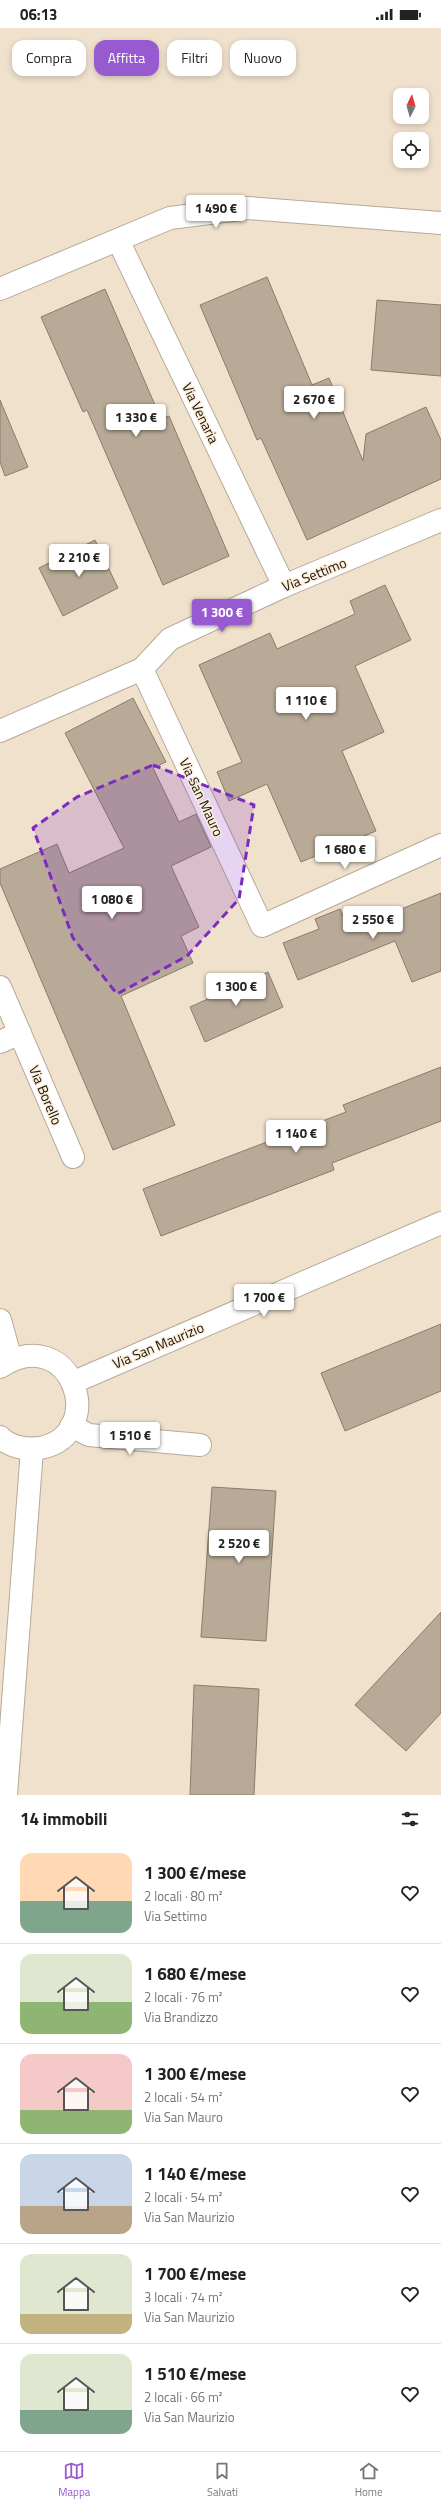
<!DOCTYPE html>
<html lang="it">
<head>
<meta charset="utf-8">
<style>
  :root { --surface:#fff; --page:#f2f2f2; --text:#222; --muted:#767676; --line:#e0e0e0; --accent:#985ad1 }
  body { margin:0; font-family:"Titillium Web",sans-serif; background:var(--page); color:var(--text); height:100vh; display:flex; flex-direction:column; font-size:15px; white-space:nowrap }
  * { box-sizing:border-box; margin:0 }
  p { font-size:13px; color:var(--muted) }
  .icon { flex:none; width:22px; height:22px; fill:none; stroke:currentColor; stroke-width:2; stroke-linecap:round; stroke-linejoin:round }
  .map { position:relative; height:1767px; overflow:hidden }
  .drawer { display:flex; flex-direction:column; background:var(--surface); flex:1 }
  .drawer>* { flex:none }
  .hud { position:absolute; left:12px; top:12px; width:417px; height:36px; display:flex; gap:8px }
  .needle { width:26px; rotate:5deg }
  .buttons { position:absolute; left:393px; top:60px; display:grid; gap:8px }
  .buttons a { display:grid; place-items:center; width:36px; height:36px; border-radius:8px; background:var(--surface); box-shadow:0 2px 6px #0003; font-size:20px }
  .price { position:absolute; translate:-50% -34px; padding:0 9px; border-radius:4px; background:#fff; color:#222; font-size:13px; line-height:26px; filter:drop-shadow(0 1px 2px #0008) }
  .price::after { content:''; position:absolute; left:50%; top:24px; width:12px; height:9px; margin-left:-6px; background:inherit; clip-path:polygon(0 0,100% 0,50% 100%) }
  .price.current { background:var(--accent); color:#fff }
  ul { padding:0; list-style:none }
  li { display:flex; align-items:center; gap:12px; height:100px; padding:0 20px }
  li+li { border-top:1px solid var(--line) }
  li span { display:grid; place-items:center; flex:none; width:112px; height:80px; border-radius:12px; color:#555 }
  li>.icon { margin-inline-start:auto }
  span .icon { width:48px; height:48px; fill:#fffc; stroke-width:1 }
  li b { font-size:17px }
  h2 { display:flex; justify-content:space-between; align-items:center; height:48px; padding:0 20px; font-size:17px }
  .chip { padding:0 14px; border-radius:12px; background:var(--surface); box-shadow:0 2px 6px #0003; font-size:14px; line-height:36px }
  .chip.current { background:var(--accent); color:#fff }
  .status { display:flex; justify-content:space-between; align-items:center; height:28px; padding:0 20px; background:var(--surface); direction:ltr }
  .status svg { height:11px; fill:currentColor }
  .tabs { display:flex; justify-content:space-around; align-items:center; height:56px; border-top:1px solid var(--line); background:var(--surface); font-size:11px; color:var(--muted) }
  .tabs a { display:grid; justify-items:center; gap:2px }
  .tabs .current { color:var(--accent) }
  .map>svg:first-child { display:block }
  .building { fill:#b8aa97; stroke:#897c6a }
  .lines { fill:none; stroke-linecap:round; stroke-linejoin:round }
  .minor-casing { stroke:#b7a997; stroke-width:24 }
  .minor { stroke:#fff; stroke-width:22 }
  .marked { fill:#7b2cbf; fill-opacity:0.2; stroke:#7b2cbf; stroke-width:3; stroke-dasharray:8 5; stroke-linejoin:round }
  .labels { text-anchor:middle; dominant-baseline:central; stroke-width:3; stroke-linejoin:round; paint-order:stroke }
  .street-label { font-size:14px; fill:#17120b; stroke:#fdeeda }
</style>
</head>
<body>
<div class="status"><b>06:13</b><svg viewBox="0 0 49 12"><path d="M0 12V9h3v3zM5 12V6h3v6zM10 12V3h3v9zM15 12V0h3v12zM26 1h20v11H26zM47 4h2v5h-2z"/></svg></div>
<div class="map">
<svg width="441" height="1767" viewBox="0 0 441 1767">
  <rect width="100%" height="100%" fill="#f0e1cd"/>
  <g class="building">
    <path d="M267,249L312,357L329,350L363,433L366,406L426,379L441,412V451L307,512L261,410L257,412L200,277Z"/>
    <path d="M105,261L161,391L169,388L229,528L163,557L87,382L83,384L41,289Z"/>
    <path d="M377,272L441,277V348L371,342Z"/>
    <path d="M0,372L28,439L5,448L0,434Z"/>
    <path d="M95,512L118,560L63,588L39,540Z"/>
    <path d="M385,557L411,612L355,638L384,704L342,723L376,803L301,834L267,756L229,773L217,744L242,734L199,637L270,605L277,621L355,586L350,573Z"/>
    <path d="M133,670L166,734L153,740L179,794L196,786L211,819L171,838L199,899L181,908L193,935L121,968L175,1097L113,1122L0,855V841L57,816L69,845L124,820L65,705Z"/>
    <path d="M441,865V943L412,954L395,913L298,952L283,915L319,901L315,891L340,881L349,902Z"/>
    <path d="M268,944L283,979L205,1014L190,979Z"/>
    <path d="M441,1039V1093L332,1135L334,1142L161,1208L143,1161L346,1084L343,1077Z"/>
    <path d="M441,1296V1363L345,1403L321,1345Z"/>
    <path d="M212,1459L276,1463L266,1613L201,1609Z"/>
    <path d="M441,1584V1685L406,1723L355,1677Z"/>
    <path d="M194,1657L259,1661L254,1767H190Z"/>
  </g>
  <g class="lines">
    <g class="minor-casing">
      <g id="minor">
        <path d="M118,212L284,558"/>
        <path d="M0,261L170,190L248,180L441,195"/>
        <path d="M142,641L262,898L441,817"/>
        <path d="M0,703L142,641L170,611L284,558L441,492"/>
        <path d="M0,959L73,1129"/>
        <path d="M0,1014L20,1005"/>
        <path d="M0,1292L11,1332"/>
        <path d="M0,1339C72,1292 110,1407 40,1420C26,1422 10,1419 0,1409"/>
        <path d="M74,1354L441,1195"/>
        <path d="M71,1398L89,1407L200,1417"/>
        <path d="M6,1767L32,1421"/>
      </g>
    </g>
    <use href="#minor" class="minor"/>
  </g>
  <path class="marked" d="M153,737L254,777L239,871L187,928L117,966L73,910L33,800L77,769Z"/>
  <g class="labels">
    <g class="street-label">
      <text transform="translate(201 385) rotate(64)">Via Venaria</text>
      <text transform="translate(314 546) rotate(-22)">Via Settimo</text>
      <text transform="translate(202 769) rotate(65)">Via San Mauro</text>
      <text transform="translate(46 1067) rotate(67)">Via Borello</text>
      <text transform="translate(158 1317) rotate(-23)">Via San Maurizio</text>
    </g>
  </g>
</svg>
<div class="buttons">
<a><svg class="needle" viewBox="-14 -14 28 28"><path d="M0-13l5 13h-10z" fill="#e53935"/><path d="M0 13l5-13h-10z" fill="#767676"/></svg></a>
<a><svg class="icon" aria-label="locate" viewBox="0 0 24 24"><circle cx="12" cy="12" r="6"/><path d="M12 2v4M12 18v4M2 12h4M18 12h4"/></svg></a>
</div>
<b class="price" style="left:216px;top:201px">1 490 €</b>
<b class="price" style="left:314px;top:392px">2 670 €</b>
<b class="price" style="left:136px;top:410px">1 330 €</b>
<b class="price" style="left:79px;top:550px">2 210 €</b>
<b class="price current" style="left:222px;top:605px">1 300 €</b>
<b class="price" style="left:306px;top:693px">1 110 €</b>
<b class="price" style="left:345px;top:842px">1 680 €</b>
<b class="price" style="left:112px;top:892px">1 080 €</b>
<b class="price" style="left:373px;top:912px">2 550 €</b>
<b class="price" style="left:236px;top:979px">1 300 €</b>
<b class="price" style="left:296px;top:1126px">1 140 €</b>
<b class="price" style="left:264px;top:1290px">1 700 €</b>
<b class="price" style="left:130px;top:1428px">1 510 €</b>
<b class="price" style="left:239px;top:1536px">2 520 €</b>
<div class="hud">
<a class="chip">Compra</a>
<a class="chip current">Affitta</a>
<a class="chip">Filtri</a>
<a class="chip">Nuovo</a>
</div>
</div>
<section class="drawer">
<h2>14 immobili<svg class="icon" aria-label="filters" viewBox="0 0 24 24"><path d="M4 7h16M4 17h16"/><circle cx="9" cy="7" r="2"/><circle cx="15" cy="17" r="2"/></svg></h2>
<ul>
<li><span style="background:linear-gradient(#ffd9b3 60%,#7fa58c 0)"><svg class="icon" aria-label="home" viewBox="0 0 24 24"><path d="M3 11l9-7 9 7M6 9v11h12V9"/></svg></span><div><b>1 300 €/mese</b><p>2 locali · 80 m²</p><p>Via Settimo</p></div><svg class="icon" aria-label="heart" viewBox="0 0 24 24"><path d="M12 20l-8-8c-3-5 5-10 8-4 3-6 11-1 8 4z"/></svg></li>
<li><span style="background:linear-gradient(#dfe7d0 60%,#8fb573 0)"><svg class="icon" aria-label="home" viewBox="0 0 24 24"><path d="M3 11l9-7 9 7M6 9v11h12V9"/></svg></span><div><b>1 680 €/mese</b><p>2 locali · 76 m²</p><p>Via Brandizzo</p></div><svg class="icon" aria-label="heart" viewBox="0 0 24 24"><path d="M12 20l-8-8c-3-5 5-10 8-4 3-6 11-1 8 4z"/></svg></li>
<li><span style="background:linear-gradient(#f6c9c9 70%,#8fb573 0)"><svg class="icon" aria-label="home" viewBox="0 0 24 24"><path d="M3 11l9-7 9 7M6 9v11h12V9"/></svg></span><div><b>1 300 €/mese</b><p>2 locali · 54 m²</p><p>Via San Mauro</p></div><svg class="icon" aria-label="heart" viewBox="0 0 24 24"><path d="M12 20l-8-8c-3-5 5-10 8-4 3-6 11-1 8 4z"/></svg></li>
<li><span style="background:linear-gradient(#c9d6e8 65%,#b9a48a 0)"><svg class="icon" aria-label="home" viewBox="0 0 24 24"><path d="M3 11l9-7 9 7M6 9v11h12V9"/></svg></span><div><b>1 140 €/mese</b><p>2 locali · 54 m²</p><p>Via San Maurizio</p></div><svg class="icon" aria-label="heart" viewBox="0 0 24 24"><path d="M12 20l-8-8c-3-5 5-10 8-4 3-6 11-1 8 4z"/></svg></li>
<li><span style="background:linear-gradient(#dfe7d0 75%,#c2b280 0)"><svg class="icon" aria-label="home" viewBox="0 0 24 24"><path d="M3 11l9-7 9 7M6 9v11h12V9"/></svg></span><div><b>1 700 €/mese</b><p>3 locali · 74 m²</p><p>Via San Maurizio</p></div><svg class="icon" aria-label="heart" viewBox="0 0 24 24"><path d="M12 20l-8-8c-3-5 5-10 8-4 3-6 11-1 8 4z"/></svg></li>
<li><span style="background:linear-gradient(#dfe7d0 70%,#7fa58c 0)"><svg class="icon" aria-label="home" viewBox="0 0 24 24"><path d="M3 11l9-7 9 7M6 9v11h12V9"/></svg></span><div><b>1 510 €/mese</b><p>2 locali · 66 m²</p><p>Via San Maurizio</p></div><svg class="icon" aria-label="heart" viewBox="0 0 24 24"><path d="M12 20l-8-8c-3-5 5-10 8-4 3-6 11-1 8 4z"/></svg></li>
</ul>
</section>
<nav class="tabs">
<a class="current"><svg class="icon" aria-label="map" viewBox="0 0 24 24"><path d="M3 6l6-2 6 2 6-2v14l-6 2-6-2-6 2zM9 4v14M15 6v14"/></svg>Mappa</a>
<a><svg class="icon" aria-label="saved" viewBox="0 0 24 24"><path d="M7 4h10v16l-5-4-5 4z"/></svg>Salvati</a>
<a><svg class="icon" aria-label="home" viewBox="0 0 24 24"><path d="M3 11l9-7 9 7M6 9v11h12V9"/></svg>Home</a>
</nav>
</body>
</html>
